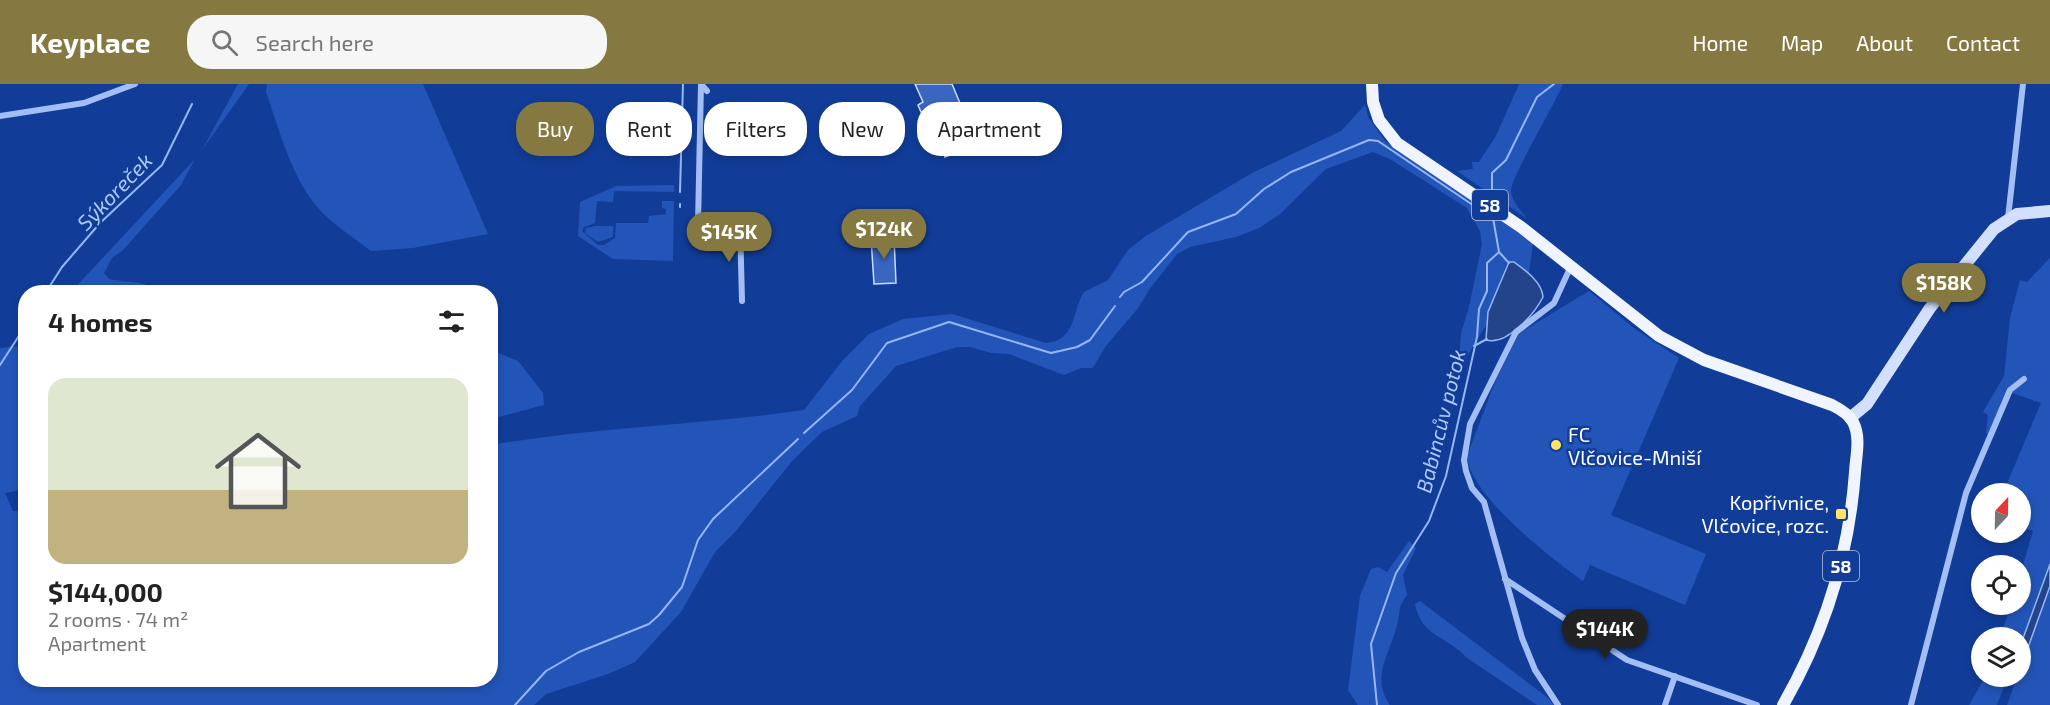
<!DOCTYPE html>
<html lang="en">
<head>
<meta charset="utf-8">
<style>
  :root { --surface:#fff; --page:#f6f6f6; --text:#222; --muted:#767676; --accent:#857941 }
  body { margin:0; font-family:"Exo 2",sans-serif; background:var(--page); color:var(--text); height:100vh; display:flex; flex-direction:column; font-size:22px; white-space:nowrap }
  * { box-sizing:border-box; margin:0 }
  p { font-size:20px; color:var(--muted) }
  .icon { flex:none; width:33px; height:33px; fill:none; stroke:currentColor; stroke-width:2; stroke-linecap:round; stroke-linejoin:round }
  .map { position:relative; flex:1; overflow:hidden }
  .panel { position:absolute; left:18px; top:201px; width:480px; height:402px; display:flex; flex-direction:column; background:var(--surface); border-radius:24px; box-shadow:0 3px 9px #0003 }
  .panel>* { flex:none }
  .top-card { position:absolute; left:516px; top:18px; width:570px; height:54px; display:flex; gap:12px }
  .needle { width:39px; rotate:22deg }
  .tools { position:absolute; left:1971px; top:399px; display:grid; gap:12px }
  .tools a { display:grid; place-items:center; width:60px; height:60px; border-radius:50%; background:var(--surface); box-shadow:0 3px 9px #0003; font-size:30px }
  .price { position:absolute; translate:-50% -51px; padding:0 14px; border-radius:21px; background:var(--accent); color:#fff; font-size:20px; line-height:39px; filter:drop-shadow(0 2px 3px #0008) }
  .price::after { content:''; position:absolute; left:50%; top:36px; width:18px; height:14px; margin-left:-9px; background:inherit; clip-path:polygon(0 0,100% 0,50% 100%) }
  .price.selected { background:#222; color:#fff }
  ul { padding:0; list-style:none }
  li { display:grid; align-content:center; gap:12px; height:318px; padding:0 30px }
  li span { display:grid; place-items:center; height:186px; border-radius:18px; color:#555 }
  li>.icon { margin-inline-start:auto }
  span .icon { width:108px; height:108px; fill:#fffc; stroke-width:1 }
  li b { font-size:26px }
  h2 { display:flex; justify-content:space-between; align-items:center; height:72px; padding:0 30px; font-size:26px }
  .chip { padding:0 21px; border-radius:24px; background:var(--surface); box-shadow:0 3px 9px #0003; font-size:21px; line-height:54px }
  .chip.selected { background:var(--accent); color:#fff }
  header { display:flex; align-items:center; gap:36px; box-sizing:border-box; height:84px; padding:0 30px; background:var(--accent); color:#fff }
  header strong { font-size:28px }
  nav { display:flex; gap:33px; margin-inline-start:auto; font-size:21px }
  .search { width:420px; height:54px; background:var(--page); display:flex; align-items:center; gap:15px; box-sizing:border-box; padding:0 21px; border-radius:24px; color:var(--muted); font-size:22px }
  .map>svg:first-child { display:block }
  .green { fill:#2355b8 }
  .water { fill:#24448a; stroke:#95b7f7; stroke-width:1.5 }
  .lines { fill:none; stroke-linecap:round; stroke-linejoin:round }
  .stream { stroke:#95b7f7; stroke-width:2 }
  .building { fill:#3966c1; stroke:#cbdcfe; stroke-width:1.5 }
  .minor { stroke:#a3bef4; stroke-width:6 }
  .secondary { stroke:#d3e0fd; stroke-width:12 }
  .primary { stroke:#f0f4ff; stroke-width:12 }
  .poi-dot { fill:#ffe466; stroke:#113d99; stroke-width:2 }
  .labels { text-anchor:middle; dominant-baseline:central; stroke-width:5; stroke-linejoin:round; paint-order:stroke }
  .shield { fill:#113d99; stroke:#b8c5e0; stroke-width:1.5 }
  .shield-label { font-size:18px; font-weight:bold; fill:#fff }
  .poi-label { font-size:20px; fill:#fff; stroke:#113d99; text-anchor:start }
  .water-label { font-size:21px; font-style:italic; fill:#afc9fb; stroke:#113d99 }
</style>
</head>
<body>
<header>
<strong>Keyplace</strong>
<div class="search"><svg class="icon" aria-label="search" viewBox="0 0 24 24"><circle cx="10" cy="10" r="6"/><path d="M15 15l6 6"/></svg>Search here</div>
<nav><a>Home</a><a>Map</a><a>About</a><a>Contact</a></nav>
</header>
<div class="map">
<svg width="2050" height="621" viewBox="0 0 2050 621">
  <rect width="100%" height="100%" fill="#113d99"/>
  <g class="green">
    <path d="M238,0H249L202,66Z"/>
    <path d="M267,0H423L488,150L413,164L371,167C357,156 341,146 327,133C293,102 281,50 266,8Z"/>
    <path d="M1519,0H1563C1555,20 1510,95 1511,107C1512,118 1521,127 1528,135L1457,87L1473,85L1472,78H1479L1496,52Z"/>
    <path d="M1365,21L1368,33L1385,57L1533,159L1529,189L1514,178L1506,181L1486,241L1458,288L1461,249L1469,223L1482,160L1480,147L1467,124L1390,75L1373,68L1326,85L1280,130L1259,144L1236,153L1190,163L1177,170L1149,206L1139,223L1105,263L1093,284H1081L1064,291L1009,270L991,269L970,263H957L896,282L860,322L857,332L822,348L793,376L736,447L715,468L681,528L635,578L608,590L546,610L534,621H0V264L21,262L25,258V294L22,304H26L25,405L5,409L13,427L25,426L26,596H490L491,361C594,343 700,341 804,326L843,276L869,250L903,235L952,230L1046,259C1077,256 1071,229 1084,208L1108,196L1128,166L1146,152L1252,89L1341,47Z"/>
    <path d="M195,75L181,101L123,166L112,174L104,189L109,195C122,198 151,197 159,208H71Z"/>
    <path d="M674,101V108L614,107L613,118L597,117L595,139L584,143L582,147L598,161H604L615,154L616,139H648L649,132L666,130V125L662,124V117H674L673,177L613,175L578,152L580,118L616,102Z"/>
    <path d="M595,142H613V153L598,158L585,149L586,144Z"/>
    <path d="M2050,174V480L2021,560L2020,554L2000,553L2011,521L2020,520L2021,488L2033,447L2021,443L2020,410L2003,409L2041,319L2012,309L1994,352L1986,349L1988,331L1983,328L2004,292L2010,234L2020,196L2027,198Z"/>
    <path d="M1589,207L1635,245L1679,274L1611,431L1706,470L1685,521L1590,481L1583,497C1551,474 1470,412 1467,372L1496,295L1518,250Z"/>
    <path d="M491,266L518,277L543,309L544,321L491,335Z"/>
    <path d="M1409,457L1416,464L1403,491L1407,511C1397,524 1401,527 1397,541C1390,571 1370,592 1390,621H1358L1348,606L1360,512L1371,485L1378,483L1387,488Z"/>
    <path d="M2050,502V621H2007L2017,593L2020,592L2021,583Z"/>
    <path d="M1420,517L1548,614L1554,621H1537L1467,574C1447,551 1422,554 1415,520Z"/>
    <path d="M1985,593H2008L1997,621H1969Z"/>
  </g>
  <g class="water">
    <path d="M1509,178H1514C1525,186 1542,198 1543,213C1535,229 1507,262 1486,256L1488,228Z"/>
    <path d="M2050,480V502L2021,583V560Z"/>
  </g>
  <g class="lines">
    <g class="stream">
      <path d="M680,108L683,0"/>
      <path d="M1492,115V89L1506,76L1537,13L1554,0"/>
      <path d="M680,123V120"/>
      <path d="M1499,168L1509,179"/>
      <path d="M46,208L62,183L100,139L162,81L192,20"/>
      <path d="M1120,213L1124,208L1142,198L1188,148L1236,130L1264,105L1291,88L1369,56L1378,57L1492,134"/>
      <path d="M1474,262L1487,255"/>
      <path d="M0,281L26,241"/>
      <path d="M804,349L852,306L887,259L949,238L1051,269L1077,263L1090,256L1115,222"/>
      <path d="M515,621L546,587L579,568L649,540L659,531L682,503L698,456L713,435L798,355"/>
      <path d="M1377,621L1371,560L1396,489L1429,437L1446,392L1477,253L1479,225L1487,207V179L1499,168L1492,128"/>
    </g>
  </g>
  <g class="building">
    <path d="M915,0H952L977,60L945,73L940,59L935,61L932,54L936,51L926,26L921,28L918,21L923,18Z"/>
    <path d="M894,153L896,199L874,200L871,154Z"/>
  </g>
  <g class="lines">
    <g class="minor">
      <path d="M701,0L698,140H740L742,217"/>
      <path d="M701,0L707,7"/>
      <path d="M0,32L84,19L135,0"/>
      <path d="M2008,134L2023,0"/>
      <path d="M1505,495L1627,576L1757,621"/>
      <path d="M1558,621L1535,586L1522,554L1484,418L1472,404L1466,387L1464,376L1470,340L1516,248L1554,219L1571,182"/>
      <path d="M1665,621L1675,592"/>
      <path d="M1911,621L1966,409L2010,306L2024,295"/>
    </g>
    <path class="secondary" d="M1850,334L1867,320L1930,224L1994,145L2017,130L2050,127"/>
    <path class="primary" d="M1372,0L1373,18L1379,36L1397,59L1521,143L1659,252L1704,276L1832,321C1840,325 1849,330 1853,338C1861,353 1856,372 1855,388C1849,472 1825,548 1783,621"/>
  </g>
  <g class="poi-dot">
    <circle cx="1556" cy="361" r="6"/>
    <rect x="1835" y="424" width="12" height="12" rx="3"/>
  </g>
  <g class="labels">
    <g class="shield">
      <rect x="1472" y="106" width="36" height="30" rx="4.5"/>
      <rect x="1823" y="467" width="36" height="30" rx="4.5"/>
    </g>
    <g class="shield-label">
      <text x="1490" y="121">58</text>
      <text x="1841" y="482">58</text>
    </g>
    <g class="poi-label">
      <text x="1568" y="350">FC<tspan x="1568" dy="23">Vlčovice-Mniší</tspan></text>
      <text x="1829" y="418" text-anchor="end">Kopřivnice,<tspan x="1829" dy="23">Vlčovice, rozc.</tspan></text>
    </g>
    <g class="water-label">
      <text transform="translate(114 107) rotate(-46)">Sýkoreček</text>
      <text transform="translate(1440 337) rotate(-76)">Babincův potok</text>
    </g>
  </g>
</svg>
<div class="tools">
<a><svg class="needle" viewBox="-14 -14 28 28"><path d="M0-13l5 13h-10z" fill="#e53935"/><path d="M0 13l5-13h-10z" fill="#767676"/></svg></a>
<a><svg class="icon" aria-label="locate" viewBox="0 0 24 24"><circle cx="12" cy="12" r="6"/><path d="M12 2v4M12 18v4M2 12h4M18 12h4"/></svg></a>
<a><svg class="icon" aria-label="layers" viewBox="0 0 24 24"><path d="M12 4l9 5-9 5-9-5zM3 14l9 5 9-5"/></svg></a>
</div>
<b class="price" style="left:884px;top:176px">$124K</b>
<b class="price" style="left:729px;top:179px">$145K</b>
<b class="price" style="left:1944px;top:230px">$158K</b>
<b class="price selected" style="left:1605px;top:576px">$144K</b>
<div class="top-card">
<a class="chip selected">Buy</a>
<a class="chip">Rent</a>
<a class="chip">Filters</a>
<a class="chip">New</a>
<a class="chip">Apartment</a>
</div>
<section class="panel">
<h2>4 homes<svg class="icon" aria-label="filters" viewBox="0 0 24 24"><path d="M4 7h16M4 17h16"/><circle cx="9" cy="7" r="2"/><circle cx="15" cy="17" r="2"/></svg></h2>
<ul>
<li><span style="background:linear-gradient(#dfe7d0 60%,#c2b280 0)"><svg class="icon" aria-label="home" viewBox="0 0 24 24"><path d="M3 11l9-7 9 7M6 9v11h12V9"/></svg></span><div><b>$144,000</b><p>2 rooms · 74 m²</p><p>Apartment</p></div></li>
</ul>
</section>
</div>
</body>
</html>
